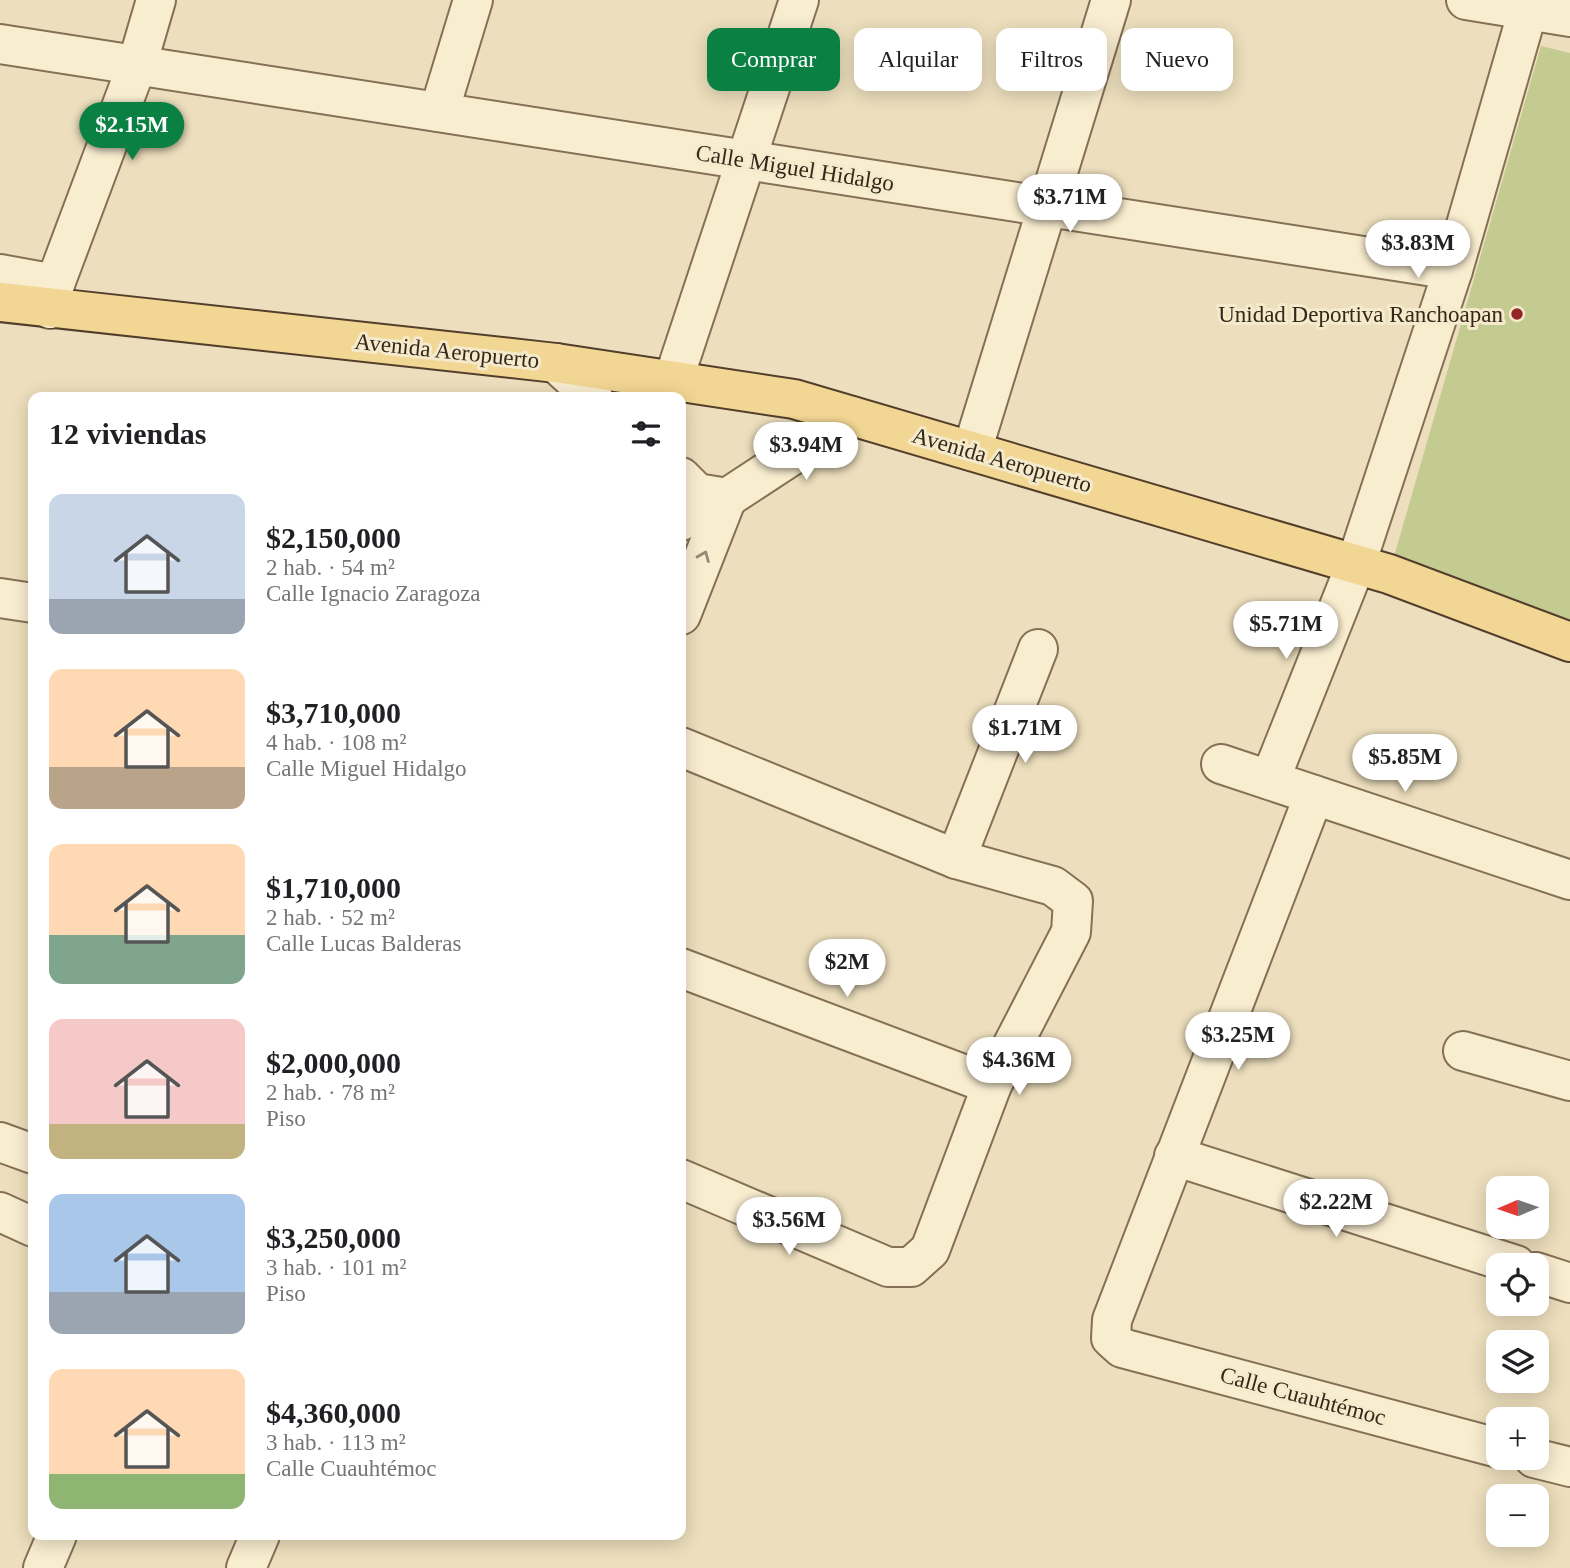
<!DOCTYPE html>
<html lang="es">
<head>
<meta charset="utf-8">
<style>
  :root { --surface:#fff; --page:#f2f2f2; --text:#202124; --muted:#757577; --accent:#0b8043 }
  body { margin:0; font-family:Georgia,serif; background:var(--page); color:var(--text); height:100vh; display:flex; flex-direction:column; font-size:26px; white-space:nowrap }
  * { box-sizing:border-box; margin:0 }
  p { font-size:23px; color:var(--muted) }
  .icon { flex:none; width:38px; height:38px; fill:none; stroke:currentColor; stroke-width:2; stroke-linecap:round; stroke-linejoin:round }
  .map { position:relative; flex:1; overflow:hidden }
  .panel { position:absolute; left:28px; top:392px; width:658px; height:1148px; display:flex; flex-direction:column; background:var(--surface); border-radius:14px; box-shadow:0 4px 18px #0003 }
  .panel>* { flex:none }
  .guide { position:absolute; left:707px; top:28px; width:665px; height:63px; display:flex; gap:14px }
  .needle { width:46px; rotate:268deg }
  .tools { position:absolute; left:1486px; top:1176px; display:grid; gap:14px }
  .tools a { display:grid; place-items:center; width:63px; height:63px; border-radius:14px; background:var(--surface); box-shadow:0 4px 18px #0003; font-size:35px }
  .price { position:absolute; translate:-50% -60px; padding:0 16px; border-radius:24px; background:#fff; color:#222; font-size:23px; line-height:46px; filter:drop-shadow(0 2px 4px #0008) }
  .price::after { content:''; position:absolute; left:50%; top:42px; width:21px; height:16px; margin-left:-10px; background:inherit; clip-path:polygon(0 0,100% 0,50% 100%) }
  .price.selected { background:var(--accent); color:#fff }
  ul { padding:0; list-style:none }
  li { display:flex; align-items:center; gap:21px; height:175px; padding:0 21px }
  li span { display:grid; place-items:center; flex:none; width:196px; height:140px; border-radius:14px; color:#555 }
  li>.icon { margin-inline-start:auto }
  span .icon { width:84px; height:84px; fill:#fffc; stroke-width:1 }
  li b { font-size:30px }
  h2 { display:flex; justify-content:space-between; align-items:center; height:84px; padding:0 21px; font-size:30px }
  .tag { padding:0 24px; border-radius:14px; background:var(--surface); box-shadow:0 4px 18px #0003; font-size:24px; line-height:63px }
  .tag.selected { background:var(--accent); color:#fff }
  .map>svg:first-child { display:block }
  .green { fill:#c4cb91 }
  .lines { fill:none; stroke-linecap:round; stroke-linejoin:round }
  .minor-casing { stroke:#857056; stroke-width:42 }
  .major-casing { stroke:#523e2b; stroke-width:42 }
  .minor { stroke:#f9edd0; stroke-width:38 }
  .major { stroke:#f2d693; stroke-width:38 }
  .oneway { stroke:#968a76 }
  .poi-dot { fill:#942726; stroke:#f5eacc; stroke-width:2.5 }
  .labels { text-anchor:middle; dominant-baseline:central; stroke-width:6; stroke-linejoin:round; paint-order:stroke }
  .street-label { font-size:23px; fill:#34281b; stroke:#f5eacc }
  .poi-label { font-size:23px; fill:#34281b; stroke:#f5eacc; text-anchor:end }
</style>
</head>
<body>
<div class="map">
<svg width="1570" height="1568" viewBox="0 0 1570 1568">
  <rect width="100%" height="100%" fill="#eddfbd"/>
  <path class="green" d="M1541,46L1570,53V630L1389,574Z"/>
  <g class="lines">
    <g class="minor-casing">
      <g id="minor">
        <path d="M1466,0L1570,17"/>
        <path d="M0,44L1453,270"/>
        <path d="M439,112L473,0"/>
        <path d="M0,274L55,284"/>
        <path d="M50,309L55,284L137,65L156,0"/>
        <path d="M556,363L593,397"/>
        <path d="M673,381L799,0"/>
        <path d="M972,451L1111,0"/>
        <path d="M681,477L697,493L727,498"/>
        <path d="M681,521L697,493"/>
        <path d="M0,598L33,603"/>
        <path d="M681,615L727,498L852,416"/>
        <path d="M681,747L956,859L1053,886L1073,901L1071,932L992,1085L930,1250L911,1267H888L681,1179"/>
        <path d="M1221,764L1570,880"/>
        <path d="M1270,780L1356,564L1453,270L1528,10"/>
        <path d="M1314,795L1112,1320L1111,1338L1122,1348L1498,1448"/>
        <path d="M956,859L1038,649"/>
        <path d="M681,968L992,1085"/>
        <path d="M1463,1051L1570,1081"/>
        <path d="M0,1142L33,1154"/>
        <path d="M1174,1156L1516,1265"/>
        <path d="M0,1212L33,1227"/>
        <path d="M1536,1272L1570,1283"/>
        <path d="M1534,1458L1570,1467"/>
        <path d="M43,1568L57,1535"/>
        <path d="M246,1568L260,1535"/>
      </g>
    </g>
    <g class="major-casing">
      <path id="major" d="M0,302L556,363L794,399L1389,574L1570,642"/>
    </g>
    <use href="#minor" class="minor"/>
    <use href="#major" class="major"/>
  </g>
  <defs><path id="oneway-chevron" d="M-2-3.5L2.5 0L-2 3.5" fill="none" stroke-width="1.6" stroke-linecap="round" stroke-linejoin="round" transform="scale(1.75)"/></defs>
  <use class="oneway" href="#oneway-chevron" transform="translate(704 556) rotate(-68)"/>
  <circle class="poi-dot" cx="1517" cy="314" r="7"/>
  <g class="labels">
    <g class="street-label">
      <text transform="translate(795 168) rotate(9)">Calle Miguel Hidalgo</text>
      <text transform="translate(447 351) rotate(6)">Avenida Aeropuerto</text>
      <text transform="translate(1002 460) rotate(16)">Avenida Aeropuerto</text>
      <text transform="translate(1303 1396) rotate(15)">Calle Cuauhtémoc</text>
    </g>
    <g class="poi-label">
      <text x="1503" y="314">Unidad Deportiva Ranchoapan</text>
    </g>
  </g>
</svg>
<div class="tools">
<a><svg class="needle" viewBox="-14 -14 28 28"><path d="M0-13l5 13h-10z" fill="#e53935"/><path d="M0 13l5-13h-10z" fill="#757577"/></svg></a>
<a><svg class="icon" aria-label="locate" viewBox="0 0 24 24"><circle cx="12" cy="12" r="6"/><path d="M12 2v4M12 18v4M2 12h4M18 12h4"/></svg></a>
<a><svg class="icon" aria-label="layers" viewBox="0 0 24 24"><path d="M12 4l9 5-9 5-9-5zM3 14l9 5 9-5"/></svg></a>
<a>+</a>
<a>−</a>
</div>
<b class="price selected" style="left:132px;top:162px">$2.15M</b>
<b class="price" style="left:1070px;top:234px">$3.71M</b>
<b class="price" style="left:1418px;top:280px">$3.83M</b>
<b class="price" style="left:806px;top:482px">$3.94M</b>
<b class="price" style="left:1286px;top:661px">$5.71M</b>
<b class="price" style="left:1025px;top:765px">$1.71M</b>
<b class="price" style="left:1405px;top:794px">$5.85M</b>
<b class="price" style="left:847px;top:999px">$2M</b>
<b class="price" style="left:1238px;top:1072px">$3.25M</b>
<b class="price" style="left:1019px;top:1097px">$4.36M</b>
<b class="price" style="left:1336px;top:1239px">$2.22M</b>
<b class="price" style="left:789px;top:1257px">$3.56M</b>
<div class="guide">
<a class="tag selected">Comprar</a>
<a class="tag">Alquilar</a>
<a class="tag">Filtros</a>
<a class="tag">Nuevo</a>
</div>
<section class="panel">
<h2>12 viviendas<svg class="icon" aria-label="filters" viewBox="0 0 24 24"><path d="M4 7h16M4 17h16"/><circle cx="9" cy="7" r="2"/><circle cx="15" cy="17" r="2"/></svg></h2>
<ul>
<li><span style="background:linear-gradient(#c9d6e8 75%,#9aa5b1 0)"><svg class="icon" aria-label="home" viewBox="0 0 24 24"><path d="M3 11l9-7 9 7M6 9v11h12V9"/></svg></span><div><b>$2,150,000</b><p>2 hab. · 54 m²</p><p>Calle Ignacio Zaragoza</p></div></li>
<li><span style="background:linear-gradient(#ffd9b3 70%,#b9a48a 0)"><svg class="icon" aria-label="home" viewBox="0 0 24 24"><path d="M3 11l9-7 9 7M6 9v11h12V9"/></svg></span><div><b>$3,710,000</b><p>4 hab. · 108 m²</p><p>Calle Miguel Hidalgo</p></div></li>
<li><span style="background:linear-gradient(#ffd9b3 65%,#7fa58c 0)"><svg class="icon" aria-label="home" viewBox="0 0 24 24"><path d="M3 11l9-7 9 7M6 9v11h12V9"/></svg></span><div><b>$1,710,000</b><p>2 hab. · 52 m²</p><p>Calle Lucas Balderas</p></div></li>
<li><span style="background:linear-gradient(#f6c9c9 75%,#c2b280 0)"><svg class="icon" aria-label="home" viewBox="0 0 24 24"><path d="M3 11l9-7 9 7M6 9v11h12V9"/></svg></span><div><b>$2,000,000</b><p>2 hab. · 78 m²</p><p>Piso</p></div></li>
<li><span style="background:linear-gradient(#a9c7e8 70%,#9aa5b1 0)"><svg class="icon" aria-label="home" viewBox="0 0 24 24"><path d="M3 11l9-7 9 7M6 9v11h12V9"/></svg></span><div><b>$3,250,000</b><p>3 hab. · 101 m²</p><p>Piso</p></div></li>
<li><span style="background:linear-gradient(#ffd9b3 75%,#8fb573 0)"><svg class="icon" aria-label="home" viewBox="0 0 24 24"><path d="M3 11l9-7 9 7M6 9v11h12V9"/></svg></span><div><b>$4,360,000</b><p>3 hab. · 113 m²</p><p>Calle Cuauhtémoc</p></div></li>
</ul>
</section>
</div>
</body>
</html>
